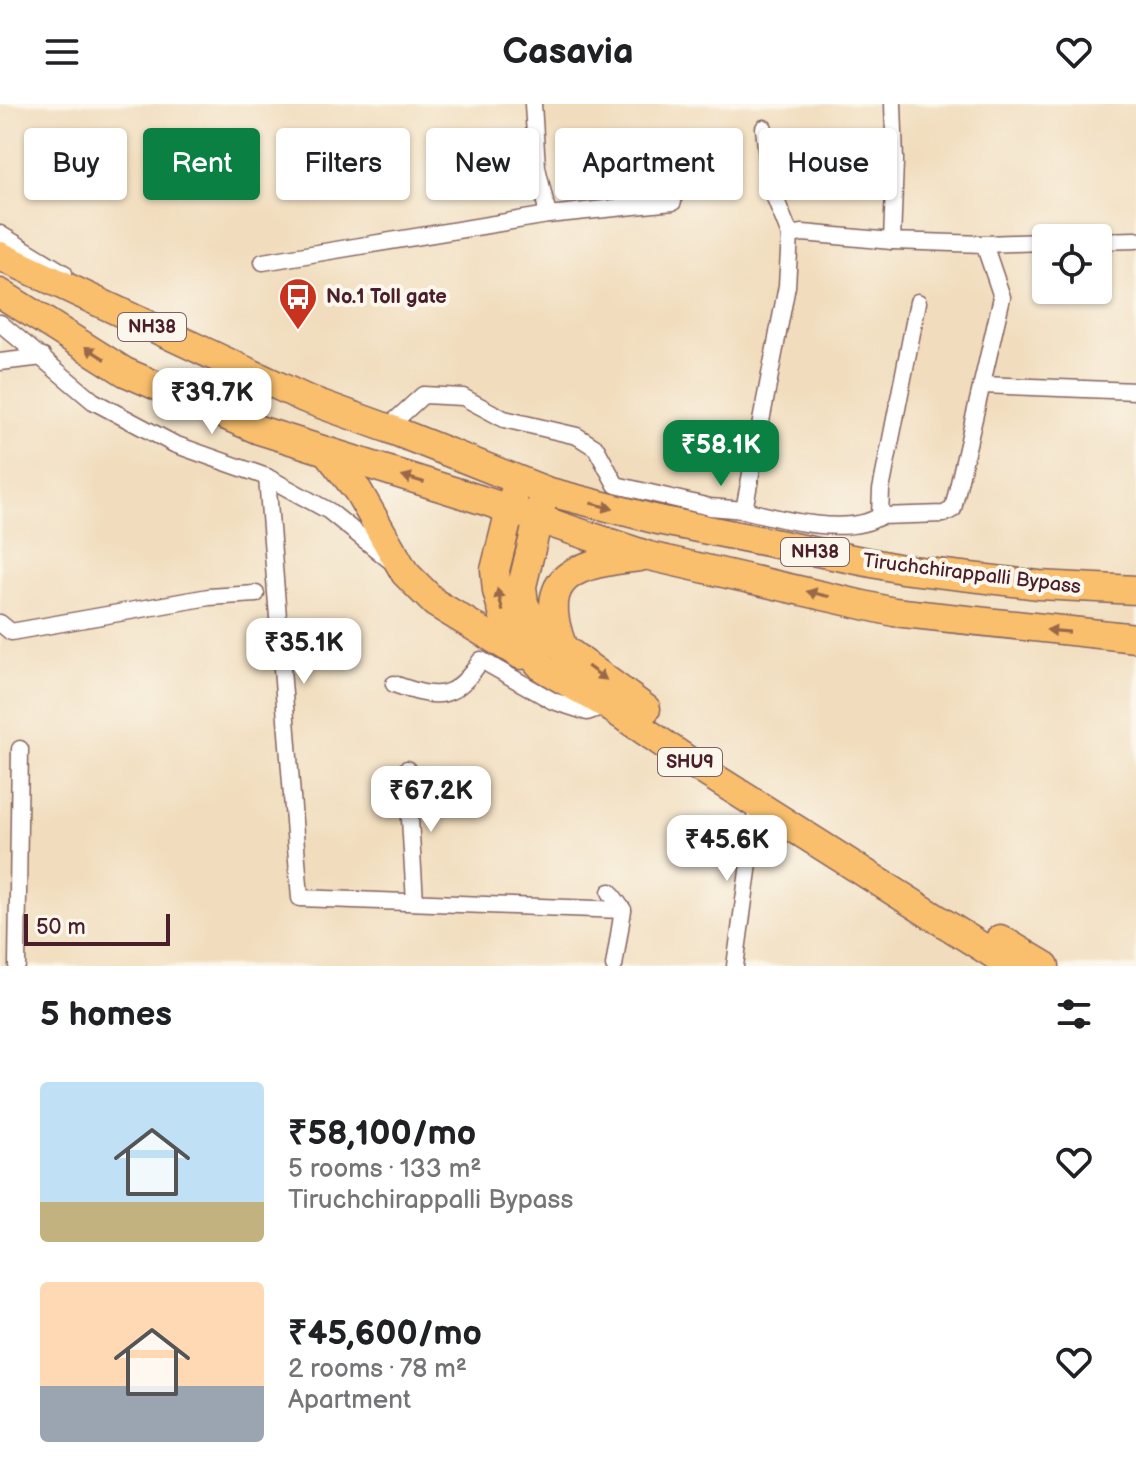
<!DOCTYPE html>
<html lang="en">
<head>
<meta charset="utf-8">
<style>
  :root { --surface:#fff; --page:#f2f2f2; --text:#202124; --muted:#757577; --accent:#0b8043 }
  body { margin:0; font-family:"Balsamiq Sans",sans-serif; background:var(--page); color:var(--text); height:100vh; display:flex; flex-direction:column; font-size:30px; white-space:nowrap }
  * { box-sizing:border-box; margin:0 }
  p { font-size:26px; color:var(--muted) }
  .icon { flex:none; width:44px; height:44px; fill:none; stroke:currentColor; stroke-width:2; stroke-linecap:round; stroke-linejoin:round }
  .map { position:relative; height:862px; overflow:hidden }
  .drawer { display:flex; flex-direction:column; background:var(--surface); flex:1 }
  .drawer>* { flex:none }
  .guide { position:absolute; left:24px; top:24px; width:1088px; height:72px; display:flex; gap:16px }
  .controls { position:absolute; left:1032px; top:120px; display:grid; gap:16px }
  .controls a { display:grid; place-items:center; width:80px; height:80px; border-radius:8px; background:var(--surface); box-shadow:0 2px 6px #0004; font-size:40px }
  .scale { position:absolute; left:24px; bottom:20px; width:146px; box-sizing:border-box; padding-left:8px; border:4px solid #4a1f2b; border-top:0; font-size:22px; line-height:28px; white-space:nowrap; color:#4a1f2b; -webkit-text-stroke:6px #fbf7ec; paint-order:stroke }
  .price { position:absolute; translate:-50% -68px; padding:0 18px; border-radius:16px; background:#fff; color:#222; font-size:26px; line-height:52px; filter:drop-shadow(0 2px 4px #0008) }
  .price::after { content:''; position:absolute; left:50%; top:48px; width:24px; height:18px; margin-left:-12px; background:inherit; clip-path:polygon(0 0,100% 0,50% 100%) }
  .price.selected { background:var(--accent); color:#fff }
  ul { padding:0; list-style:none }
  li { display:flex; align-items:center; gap:24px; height:200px; padding:0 40px }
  li span { display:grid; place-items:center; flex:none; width:224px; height:160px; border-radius:8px; color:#555 }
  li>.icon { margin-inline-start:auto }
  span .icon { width:96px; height:96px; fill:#fffc; stroke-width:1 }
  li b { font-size:34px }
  h2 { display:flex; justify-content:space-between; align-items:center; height:96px; padding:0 40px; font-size:34px }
  .chip { padding:0 28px; border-radius:8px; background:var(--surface); box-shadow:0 2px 6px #0004; font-size:28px; line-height:72px }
  .chip.selected { background:var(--accent); color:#fff }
  header { display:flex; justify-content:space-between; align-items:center; height:104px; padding:0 40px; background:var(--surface); font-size:36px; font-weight:800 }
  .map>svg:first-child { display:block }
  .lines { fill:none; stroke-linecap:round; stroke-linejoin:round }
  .minor-casing { stroke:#84625e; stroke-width:19 }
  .trunk-casing { stroke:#84625e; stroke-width:31 }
  .minor { stroke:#fff; stroke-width:16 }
  .trunk { stroke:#f9bf6d; stroke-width:28 }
  .oneway { fill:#996749 }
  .labels { text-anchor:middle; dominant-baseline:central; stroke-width:8; stroke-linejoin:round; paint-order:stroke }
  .shield { fill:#fbf7ec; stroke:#7f6065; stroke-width:2 }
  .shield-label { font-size:18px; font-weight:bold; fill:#4a1f2b }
  .poi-label { font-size:20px; font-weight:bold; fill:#4a1f2b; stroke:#fbf7ec; text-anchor:start }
  .street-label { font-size:20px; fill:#4a1f2b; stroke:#fbf7ec }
</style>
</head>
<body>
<header><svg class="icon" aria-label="menu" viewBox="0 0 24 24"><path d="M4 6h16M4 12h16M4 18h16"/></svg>Casavia<svg class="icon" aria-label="heart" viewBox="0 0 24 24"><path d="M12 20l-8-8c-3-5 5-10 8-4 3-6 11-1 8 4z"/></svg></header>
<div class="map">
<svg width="1136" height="862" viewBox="0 0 1136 862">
  <rect width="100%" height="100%" fill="#fbf7ec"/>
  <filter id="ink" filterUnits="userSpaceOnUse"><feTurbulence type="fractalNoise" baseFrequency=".0125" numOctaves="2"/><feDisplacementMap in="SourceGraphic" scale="16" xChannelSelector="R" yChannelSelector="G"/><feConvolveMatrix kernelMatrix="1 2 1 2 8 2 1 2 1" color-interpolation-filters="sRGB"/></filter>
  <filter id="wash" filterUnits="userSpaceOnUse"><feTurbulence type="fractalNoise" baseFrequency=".006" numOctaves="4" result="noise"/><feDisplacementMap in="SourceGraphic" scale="32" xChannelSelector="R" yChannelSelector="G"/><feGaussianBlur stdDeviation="1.8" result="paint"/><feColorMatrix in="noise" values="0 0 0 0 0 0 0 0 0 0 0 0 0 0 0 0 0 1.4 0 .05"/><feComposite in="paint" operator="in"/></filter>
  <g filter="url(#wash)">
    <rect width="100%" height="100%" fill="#f1ddbd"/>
  </g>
  <g filter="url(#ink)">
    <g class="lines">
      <g class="minor-casing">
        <g id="minor">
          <path d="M533,0L537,63L548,111"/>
          <path d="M893,0L895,57L892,137L984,140L1046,138"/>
          <path d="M764,24L770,81L790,131"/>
          <path d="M0,130L64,169"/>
          <path d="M1098,137L1136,136"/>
          <path d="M263,158L548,111L673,98"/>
          <path d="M0,219L93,297L174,340L267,373L329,407L392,458"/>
          <path d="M0,258L43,253"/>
          <path d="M982,281L1136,287"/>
          <path d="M387,324L423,291L463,293L504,315L577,332L596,344L616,381L710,403L744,406L787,182L790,131L803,129L892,137"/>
          <path d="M267,373L300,794L623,806L614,862"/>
          <path d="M744,406C780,415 848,433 880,412L881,386L918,198"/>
          <path d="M880,412L944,410L953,405L1002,193L984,140"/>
          <path d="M0,519L11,528L209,493L256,490"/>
          <path d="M394,580C438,596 454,597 481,556L553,597L587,608L607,601"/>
          <path d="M407,665L415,798"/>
          <path d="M610,788L623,806"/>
          <path d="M17,862L20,645"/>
          <path d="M735,862L757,701"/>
        </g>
      </g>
      <g class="trunk-casing">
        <g id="trunk">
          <path d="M0,152L304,294L387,324L546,387L658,416L902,465L1039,481L1136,486"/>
          <path d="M0,189L125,268L259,326L488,398L649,452L894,508L1136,534"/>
          <path d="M327,348L358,387L405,469L435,499L521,551"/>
          <path d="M514,390L495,466L497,487L507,523L543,564L607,601L696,662L1012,862"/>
          <path d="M542,399L522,482L524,500L535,520L563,544L646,605"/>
          <path d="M563,544C534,469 577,460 640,453"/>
          <path d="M1000,835L1045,862"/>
        </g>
      </g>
      <use href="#minor" class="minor"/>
      <use href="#trunk" class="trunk"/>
    </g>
    <defs><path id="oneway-solid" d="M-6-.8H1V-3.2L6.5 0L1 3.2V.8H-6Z" transform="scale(2)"/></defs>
    <g class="oneway">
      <use href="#oneway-solid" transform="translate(95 249) rotate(-148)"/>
      <use href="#oneway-solid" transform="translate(413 375) rotate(-163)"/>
      <use href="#oneway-solid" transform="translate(602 402) rotate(15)"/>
      <use href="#oneway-solid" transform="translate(818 490) rotate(-167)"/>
      <use href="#oneway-solid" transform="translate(500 496) rotate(-104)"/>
      <use href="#oneway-solid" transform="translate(1058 527) rotate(-175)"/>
      <use href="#oneway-solid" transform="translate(597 569) rotate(36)"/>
    </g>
  </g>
  <defs>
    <g id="bus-pin" transform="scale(2)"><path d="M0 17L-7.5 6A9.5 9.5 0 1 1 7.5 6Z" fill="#c8321e" stroke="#fbf7ec"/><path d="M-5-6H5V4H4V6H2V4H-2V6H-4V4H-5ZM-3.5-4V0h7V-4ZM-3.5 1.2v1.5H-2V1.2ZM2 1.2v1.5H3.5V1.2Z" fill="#fff"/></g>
  </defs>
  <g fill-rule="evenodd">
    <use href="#bus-pin" x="298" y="193"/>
  </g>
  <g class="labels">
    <g class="shield">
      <rect x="118" y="209" width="68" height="28" rx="6"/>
      <rect x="781" y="434" width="68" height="28" rx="6"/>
      <rect x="658" y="644" width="64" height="28" rx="6"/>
    </g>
    <g class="shield-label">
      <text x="152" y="223">NH38</text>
      <text x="815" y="448">NH38</text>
      <text x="690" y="658">SHU9</text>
    </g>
    <g class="poi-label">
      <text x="326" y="193">No.1 Toll gate</text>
    </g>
    <g class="street-label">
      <text transform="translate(972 470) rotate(7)">Tiruchchirappalli Bypass</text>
    </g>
  </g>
</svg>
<div class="controls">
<a><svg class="icon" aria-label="locate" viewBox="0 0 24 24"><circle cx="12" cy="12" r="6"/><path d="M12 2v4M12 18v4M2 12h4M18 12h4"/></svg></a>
</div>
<div class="scale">50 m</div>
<b class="price" style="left:212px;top:332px">₹39.7K</b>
<b class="price selected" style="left:721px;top:384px">₹58.1K</b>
<b class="price" style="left:304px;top:582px">₹35.1K</b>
<b class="price" style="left:431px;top:730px">₹67.2K</b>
<b class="price" style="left:727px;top:779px">₹45.6K</b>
<div class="guide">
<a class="chip">Buy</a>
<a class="chip selected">Rent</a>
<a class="chip">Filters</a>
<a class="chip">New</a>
<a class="chip">Apartment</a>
<a class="chip">House</a>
</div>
</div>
<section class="drawer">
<h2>5 homes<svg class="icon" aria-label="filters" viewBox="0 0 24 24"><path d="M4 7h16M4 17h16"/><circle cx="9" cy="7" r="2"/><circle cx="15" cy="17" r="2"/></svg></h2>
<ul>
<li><span style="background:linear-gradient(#bfe0f5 75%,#c2b280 0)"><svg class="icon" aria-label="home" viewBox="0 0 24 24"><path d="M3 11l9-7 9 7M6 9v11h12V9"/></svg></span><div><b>₹58,100/mo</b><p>5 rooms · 133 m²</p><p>Tiruchchirappalli Bypass</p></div><svg class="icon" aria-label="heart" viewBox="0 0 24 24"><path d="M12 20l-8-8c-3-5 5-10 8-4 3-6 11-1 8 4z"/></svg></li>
<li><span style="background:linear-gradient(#ffd9b3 65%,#9aa5b1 0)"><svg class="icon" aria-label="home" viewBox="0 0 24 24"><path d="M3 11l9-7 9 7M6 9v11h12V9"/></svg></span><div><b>₹45,600/mo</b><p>2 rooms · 78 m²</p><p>Apartment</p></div><svg class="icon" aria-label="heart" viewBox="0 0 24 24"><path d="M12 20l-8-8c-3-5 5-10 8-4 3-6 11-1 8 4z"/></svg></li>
</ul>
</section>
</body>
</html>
